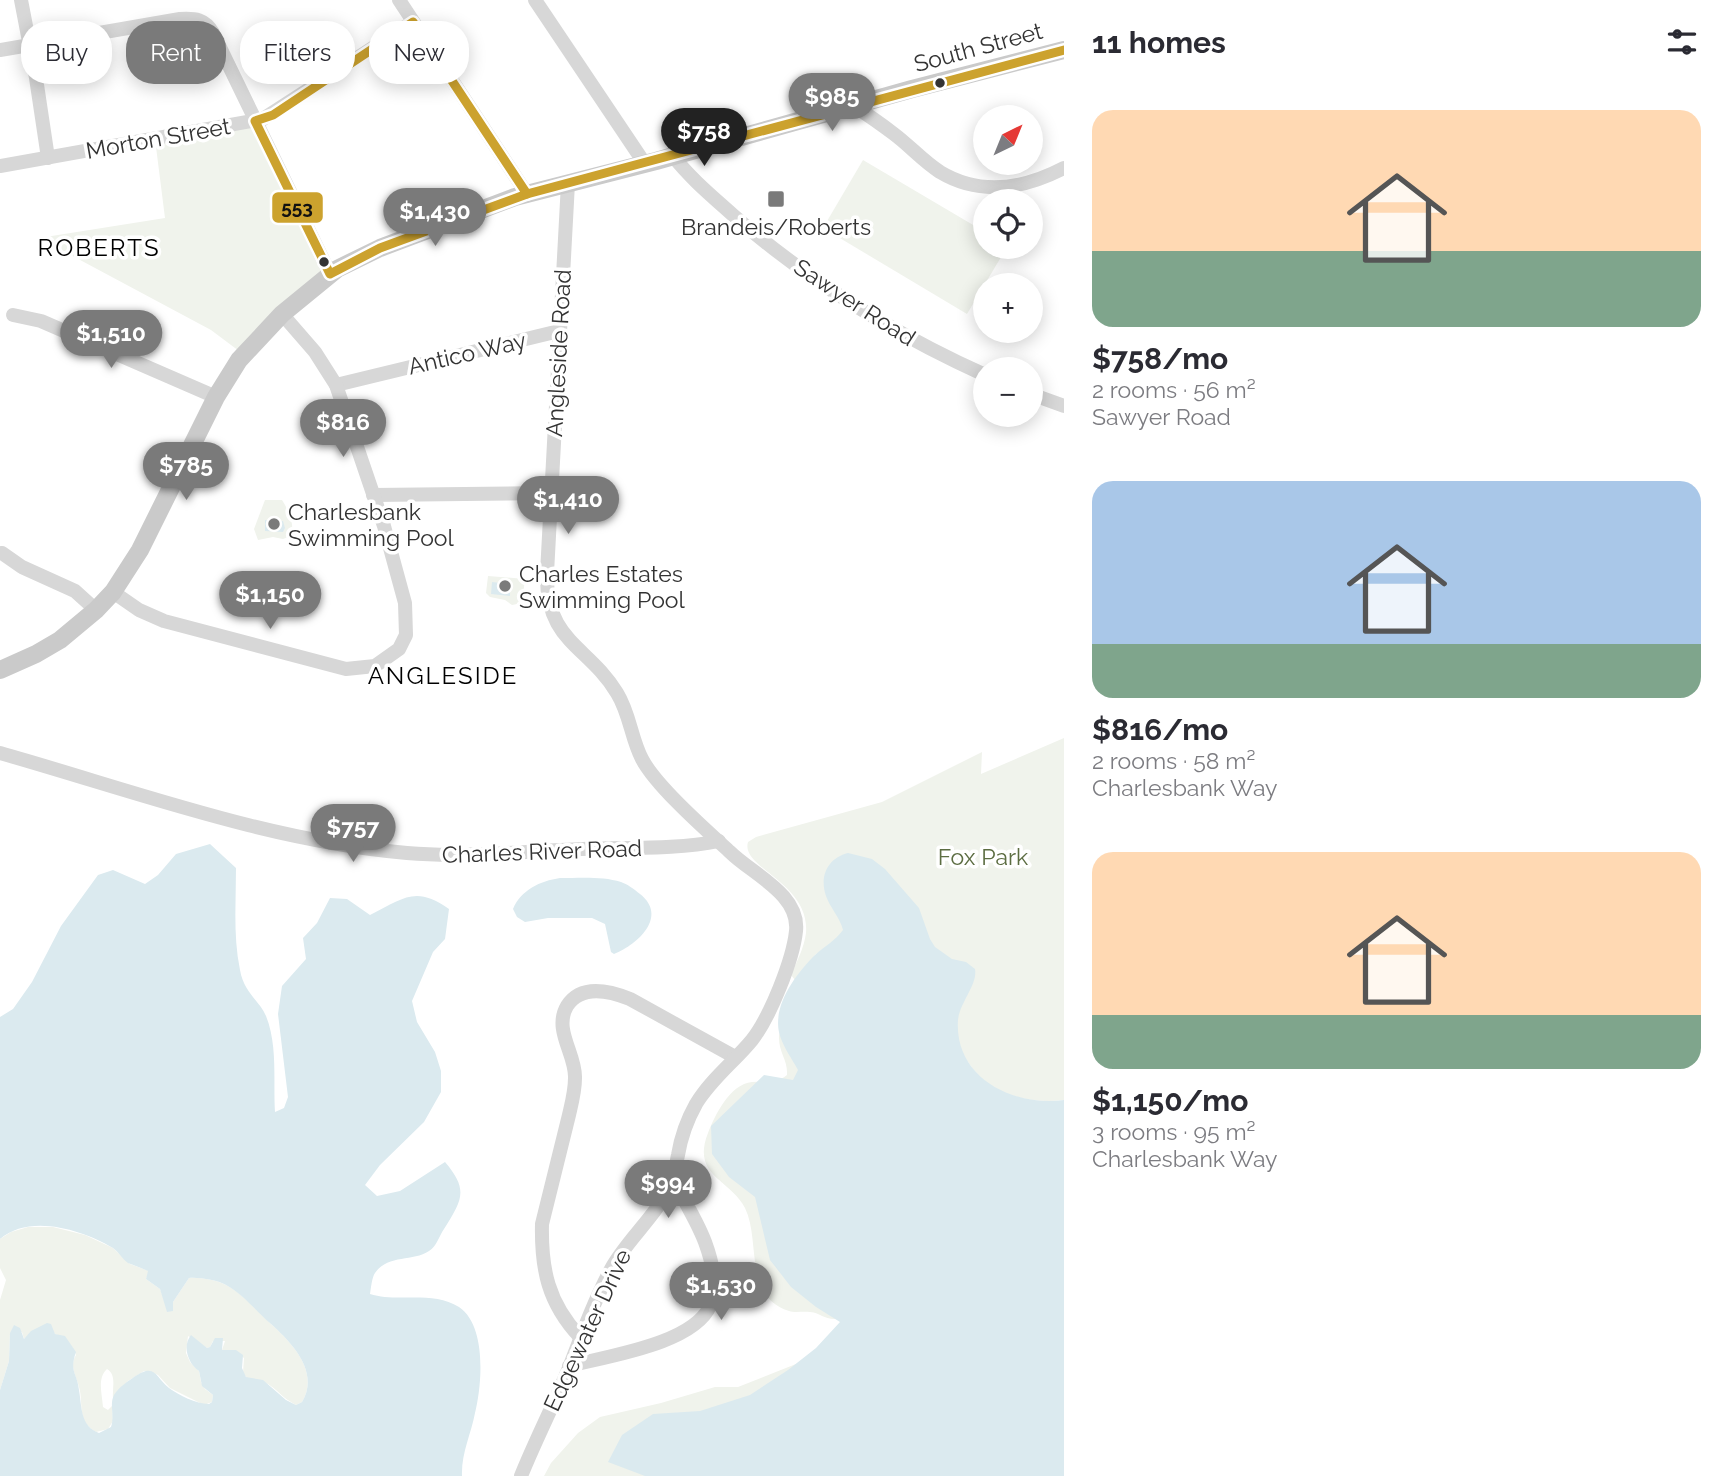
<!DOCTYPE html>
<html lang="en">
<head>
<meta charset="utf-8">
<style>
  :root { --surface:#fff; --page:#f2f2f3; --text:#2b2b33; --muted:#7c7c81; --accent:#7a7a7a }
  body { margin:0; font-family:Raleway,sans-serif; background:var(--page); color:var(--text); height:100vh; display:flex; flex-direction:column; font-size:26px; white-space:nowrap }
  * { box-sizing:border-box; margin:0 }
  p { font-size:23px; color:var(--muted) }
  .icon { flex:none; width:38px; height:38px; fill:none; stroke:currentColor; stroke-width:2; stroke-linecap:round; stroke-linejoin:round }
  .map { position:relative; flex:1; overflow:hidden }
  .details { display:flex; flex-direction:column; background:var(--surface); width:665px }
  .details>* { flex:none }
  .top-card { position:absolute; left:21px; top:21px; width:665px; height:63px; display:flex; gap:14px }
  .needle { width:46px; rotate:43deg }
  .buttons { position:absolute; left:973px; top:105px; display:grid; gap:14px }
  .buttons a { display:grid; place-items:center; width:70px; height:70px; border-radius:50%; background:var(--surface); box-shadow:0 4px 18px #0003; font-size:35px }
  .price { position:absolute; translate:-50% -60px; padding:0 16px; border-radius:24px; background:var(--accent); color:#fff; font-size:23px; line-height:46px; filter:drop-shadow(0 2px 4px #0008) }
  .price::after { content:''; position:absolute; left:50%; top:42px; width:21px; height:16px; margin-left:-10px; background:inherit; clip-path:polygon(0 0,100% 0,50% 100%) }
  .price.on { background:#222; color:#fff }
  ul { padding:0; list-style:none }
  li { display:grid; align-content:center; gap:14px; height:371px; padding:0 28px }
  li span { display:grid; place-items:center; height:217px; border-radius:21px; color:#555 }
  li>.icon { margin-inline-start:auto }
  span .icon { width:126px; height:126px; fill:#fffc; stroke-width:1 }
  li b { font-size:30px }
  h2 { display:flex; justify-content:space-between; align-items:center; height:84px; padding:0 28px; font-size:30px }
  .pill { padding:0 24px; border-radius:28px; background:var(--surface); box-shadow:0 4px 18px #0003; font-size:24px; line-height:63px }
  .pill.on { background:var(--accent); color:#fff }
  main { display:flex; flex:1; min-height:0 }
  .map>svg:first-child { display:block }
  .green { fill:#f0f3ec }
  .water { fill:#dbeaef }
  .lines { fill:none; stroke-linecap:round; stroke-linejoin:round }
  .minor { stroke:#d7d7d7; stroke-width:14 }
  .major { stroke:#cacaca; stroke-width:18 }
  .bus-1-casing { stroke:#fff; stroke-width:14 }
  .bus-1 { stroke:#cca22e; stroke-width:9 }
  .bus-dot { fill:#333; stroke:#fff; stroke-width:2.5 }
  .poi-dot { fill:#7a7a7a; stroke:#fff; stroke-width:2.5 }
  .labels { text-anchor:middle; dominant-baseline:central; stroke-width:7; stroke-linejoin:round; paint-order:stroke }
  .street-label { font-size:23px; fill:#333; stroke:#fff }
  .poi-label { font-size:23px; fill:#333; stroke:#fff; text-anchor:start }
  .park-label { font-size:23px; fill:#5c6d42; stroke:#fff }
  .neighbourhood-label { font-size:24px; letter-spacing:2px; fill:#000; stroke:#fff }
  .line-badge { stroke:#fff; stroke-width:2.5 }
  .pale-badge-label { font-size:19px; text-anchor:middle; font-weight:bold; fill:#111 }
</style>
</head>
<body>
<main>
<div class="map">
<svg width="1064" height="1476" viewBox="0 0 1064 1476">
  <rect width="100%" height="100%" fill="#fff"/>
  <g class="green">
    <path d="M255,121L330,274L243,354L211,330L39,238L165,218L155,139Z"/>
    <path d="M863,160L985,232V247H1007L967,314L823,228Z"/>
    <path d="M265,500H282C289,511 295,525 291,536L283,539L273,537L258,540L254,529Z"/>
    <path d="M488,576L525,579L522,603L512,605L505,600L490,597L486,593Z"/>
    <path d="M1064,738V1100C1027,1104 989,1095 968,1062L835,1319C823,1319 821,1313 810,1312C803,1311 795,1313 789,1311C743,1297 761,1241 745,1208C730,1179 691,1176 708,1133C715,1115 730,1084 752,1082C765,1081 776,1084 787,1075C788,1060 779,1053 779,1038C779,1018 818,965 830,946L816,954L795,980L791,975C797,961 804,948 806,933C810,882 740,868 748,842L756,837L882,802L982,752L981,774Z"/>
    <path d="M28,1227H53L85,1235L113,1248L130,1264L149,1271L146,1279L160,1289L165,1302H173L189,1278C199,1277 217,1280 226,1285C244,1294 257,1311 271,1324C292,1343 320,1372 302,1402L296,1405C275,1394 274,1380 248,1379L243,1373L244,1358L232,1350H222L225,1341H213L210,1347L207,1348L188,1336L186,1353L190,1362L199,1371L201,1382L205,1389L213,1395L212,1402L204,1405L170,1388L158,1375L149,1371H144L128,1381L113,1398C112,1388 117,1375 107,1369C97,1378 102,1394 103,1407L108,1410L112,1406L113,1421L108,1429L96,1432C76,1421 84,1404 79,1387C76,1375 69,1366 76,1355C73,1345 64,1337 55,1334L52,1330L36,1329L24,1339L22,1332L10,1333L9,1361L0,1390V1300L6,1280L0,1268V1239L11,1232Z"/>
    <path d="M801,1362L742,1476H544L551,1463L578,1433L600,1417L661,1403L715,1387H738Z"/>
  </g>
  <g class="water">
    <path d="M265,520L283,521L285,528L283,532L265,531Z"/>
    <path d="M492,582L510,584V596L491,594Z"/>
    <path d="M210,844L236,868C236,902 233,936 240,970C244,993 259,1000 266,1016C278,1046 273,1082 275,1112L284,1108L288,1097L278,1014L282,986L306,959L303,938L317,923L330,898L347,899L370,915C403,899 415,885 449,909L445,939L433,952L412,1001L417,1022L435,1052L441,1071V1092L424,1122L380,1165L365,1185L377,1196L400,1191L445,1162C469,1190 462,1200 444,1229C439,1236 437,1246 429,1251C413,1262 388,1254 375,1273C372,1277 371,1288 370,1294C397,1303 432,1290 459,1307C487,1326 482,1385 475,1413C471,1434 461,1454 462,1476H0V1390L9,1361L10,1333L14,1325L20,1328L24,1339L31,1331L47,1323L51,1324L55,1334L65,1336L76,1352C69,1372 77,1372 79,1390C82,1407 80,1426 99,1433L111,1427C115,1416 109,1405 114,1395C119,1387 127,1382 134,1377C156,1362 155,1377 169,1388C179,1395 196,1404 209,1404L212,1402L213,1395L202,1386L199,1371C188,1364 182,1346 191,1335L207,1348L210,1347L215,1338H223L222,1350H236L243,1355L242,1368L246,1377L263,1380L286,1400L296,1405L302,1402C320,1372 292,1343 271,1324C256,1311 244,1295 226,1285C218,1280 198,1277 189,1278L173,1302V1311L167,1312L160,1289L146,1279L148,1271C142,1268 135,1266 128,1263C122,1259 119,1252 113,1248C83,1230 30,1213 0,1239V1017L13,1009L32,982L61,926L98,875L113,870L145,884L158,875L176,854Z"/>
    <path d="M848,853L872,859L885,869L919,908L930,939L935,947L952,959L966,962L975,969C978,984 960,1002 958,1020C954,1078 1014,1107 1064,1100V1476H645L608,1462L622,1435L653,1414L700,1411L750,1395L788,1370L816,1348L840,1322L816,1307L791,1287L770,1260L755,1197L729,1177L712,1154L711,1126L764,1075L793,1080L798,1070C792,1059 784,1048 780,1036C771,1007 795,975 815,955C825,946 835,941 843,930C840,917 830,908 826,896C819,876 828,858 848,853Z"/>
    <path d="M560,878C579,878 603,876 621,882C627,884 634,889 640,894C668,916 639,944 614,954L611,952L605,924L592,918H548L525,922L517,917L513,909C521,890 540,881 560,878Z"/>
  </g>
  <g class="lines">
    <g class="minor">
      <path d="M21,0L36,78L48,158"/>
      <path d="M399,0L527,194"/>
      <path d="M535,0L645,164"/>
      <path d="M0,50L180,19C195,18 205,19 213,33L330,274"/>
      <path d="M854,106C868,115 881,124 894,134C910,146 923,161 940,172C980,196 1024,189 1064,168"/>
      <path d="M673,156C691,179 713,197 734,216C810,282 894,334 985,375"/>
      <path d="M0,166L263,119L413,22"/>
      <path d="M13,315L41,321L216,397"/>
      <path d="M336,385L559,331"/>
      <path d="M1031,394L1064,406"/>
      <path d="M373,495L551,493"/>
      <path d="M2,553L22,567L75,591L96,610"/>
      <path d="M113,592L139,610L164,621L346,669L375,666L399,649L406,635L405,603L384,526L336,385L315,352L282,314"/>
      <path d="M0,753C134,791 268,841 407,853C466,858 523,851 582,849C627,847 674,850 719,841"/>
      <path d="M580,1337C548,1303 541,1269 542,1224C551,1188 560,1151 569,1115C572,1102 575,1091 575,1078C576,1054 553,1030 567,1006C581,984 610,991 630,999L735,1057"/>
      <path d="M569,1366C607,1356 693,1344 710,1306C719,1286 712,1261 705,1242C697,1221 684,1200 673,1180"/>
      <path d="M521,1476C536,1439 554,1404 569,1368C582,1334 594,1301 611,1269C628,1238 659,1214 672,1181C676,1173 676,1163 678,1155C681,1137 687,1120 696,1104C711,1079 734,1062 752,1040C770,1017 793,960 796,931C800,894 752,874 730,852C706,830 656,786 642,759C631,738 630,714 617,693C588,645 545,642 547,573L568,183"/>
    </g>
    <path class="major" d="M0,670L36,654L60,640L96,610L113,592L140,550L216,397L239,360L282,314L337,269L380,248L515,197L656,161L912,89L1064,50"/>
    <g class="bus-1-casing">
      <g id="bus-1">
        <path d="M413,22L527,194L380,248L330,274L255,121L273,115Z"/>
        <path d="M527,194L1064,50"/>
      </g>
    </g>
    <use href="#bus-1" class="bus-1"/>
  </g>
  <g class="bus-dot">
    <circle cx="940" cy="83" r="6"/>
    <circle cx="324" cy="262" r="6"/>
  </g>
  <g class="poi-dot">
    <rect x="767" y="190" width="18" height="18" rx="3.5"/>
    <circle cx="274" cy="524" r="7"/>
    <circle cx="505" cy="586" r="7"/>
  </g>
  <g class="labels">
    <g class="street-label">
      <text transform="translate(978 47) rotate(-15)">South Street</text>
      <text transform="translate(158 138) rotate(-10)">Morton Street</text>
      <text transform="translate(855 302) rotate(33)">Sawyer Road</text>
      <text transform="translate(467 353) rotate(-13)">Antico Way</text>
      <text transform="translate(558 353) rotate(-87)">Angleside Road</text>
      <text transform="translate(542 851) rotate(-2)">Charles River Road</text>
      <text transform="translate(587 1330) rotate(-65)">Edgewater Drive</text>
    </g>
    <g class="poi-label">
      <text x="776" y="226" text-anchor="middle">Brandeis/Roberts</text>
      <text x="288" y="511">Charlesbank<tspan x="288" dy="26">Swimming Pool</tspan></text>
      <text x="519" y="573">Charles Estates<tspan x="519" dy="26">Swimming Pool</tspan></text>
    </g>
    <g class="park-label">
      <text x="983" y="856">Fox Park</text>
    </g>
    <g class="neighbourhood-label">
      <text x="99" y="247">ROBERTS</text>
      <text x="443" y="675">ANGLESIDE</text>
    </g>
  </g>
  <rect class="line-badge" x="271" y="191" width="53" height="33" rx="7" fill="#cca22e"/>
  <g class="pale-badge-label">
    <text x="297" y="214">553</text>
  </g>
</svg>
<div class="buttons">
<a><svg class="needle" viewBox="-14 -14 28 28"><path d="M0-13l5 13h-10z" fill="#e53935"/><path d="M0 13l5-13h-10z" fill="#7c7c81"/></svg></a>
<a><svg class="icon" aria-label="locate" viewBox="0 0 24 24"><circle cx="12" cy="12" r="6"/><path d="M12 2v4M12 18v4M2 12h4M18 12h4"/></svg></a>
<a>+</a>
<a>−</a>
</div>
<b class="price" style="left:832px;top:133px">$985</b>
<b class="price on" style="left:704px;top:168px">$758</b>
<b class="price" style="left:435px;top:248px">$1,430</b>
<b class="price" style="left:111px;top:370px">$1,510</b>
<b class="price" style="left:343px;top:459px">$816</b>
<b class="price" style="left:186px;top:502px">$785</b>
<b class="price" style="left:568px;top:536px">$1,410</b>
<b class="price" style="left:270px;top:631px">$1,150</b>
<b class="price" style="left:353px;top:864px">$757</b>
<b class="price" style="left:668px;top:1220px">$994</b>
<b class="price" style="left:721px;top:1322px">$1,530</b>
<div class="top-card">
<a class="pill">Buy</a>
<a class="pill on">Rent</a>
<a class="pill">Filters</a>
<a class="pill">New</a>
</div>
</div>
<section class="details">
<h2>11 homes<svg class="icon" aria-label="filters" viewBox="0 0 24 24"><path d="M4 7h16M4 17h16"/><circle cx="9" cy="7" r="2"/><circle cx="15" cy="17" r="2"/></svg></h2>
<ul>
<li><span style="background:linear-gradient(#ffd9b3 65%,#7fa58c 0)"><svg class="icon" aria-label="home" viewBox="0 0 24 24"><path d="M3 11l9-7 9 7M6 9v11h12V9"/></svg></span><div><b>$758/mo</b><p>2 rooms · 56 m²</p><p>Sawyer Road</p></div></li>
<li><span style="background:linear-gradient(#a9c7e8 75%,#7fa58c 0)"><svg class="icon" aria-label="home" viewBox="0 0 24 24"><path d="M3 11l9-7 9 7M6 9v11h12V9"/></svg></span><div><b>$816/mo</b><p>2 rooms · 58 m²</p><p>Charlesbank Way</p></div></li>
<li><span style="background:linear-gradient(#ffd9b3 75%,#7fa58c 0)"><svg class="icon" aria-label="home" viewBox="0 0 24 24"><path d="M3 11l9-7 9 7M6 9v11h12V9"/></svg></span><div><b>$1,150/mo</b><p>3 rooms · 95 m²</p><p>Charlesbank Way</p></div></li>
</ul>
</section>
</main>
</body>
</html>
